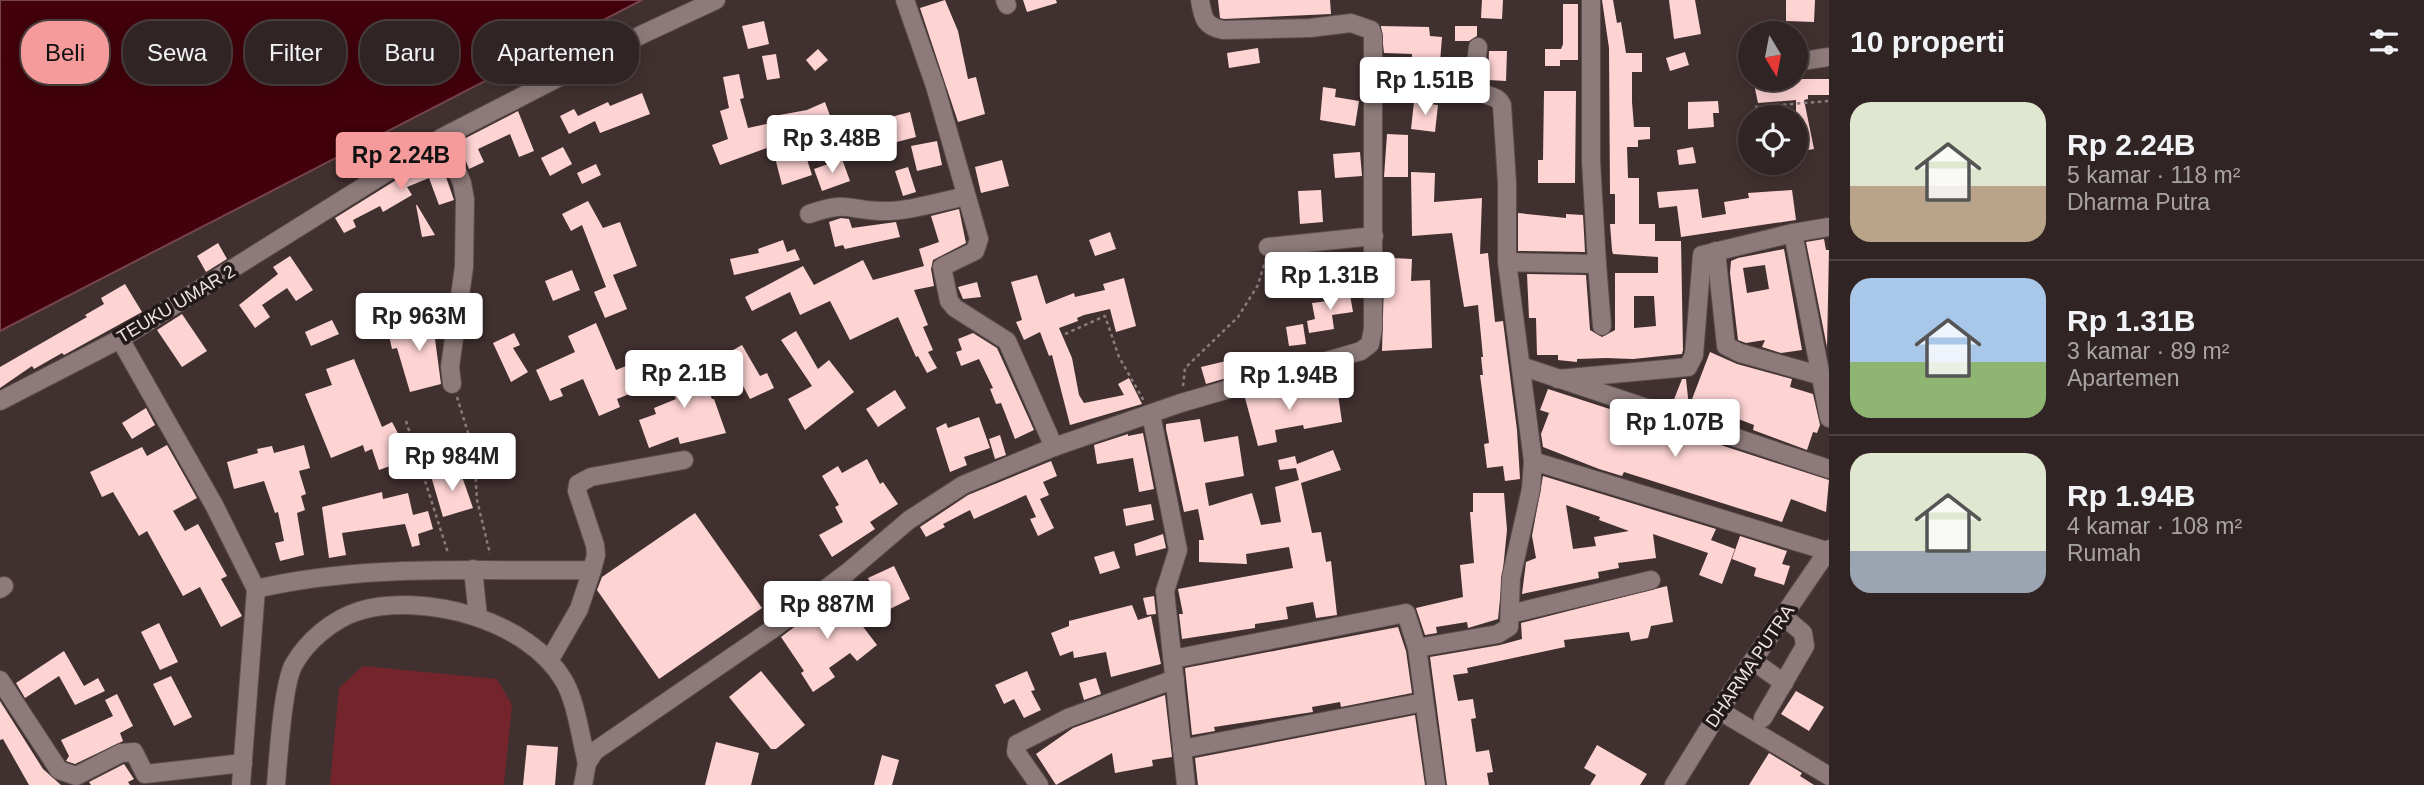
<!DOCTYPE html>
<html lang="id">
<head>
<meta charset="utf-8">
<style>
  :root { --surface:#312424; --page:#392c2c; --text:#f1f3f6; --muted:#a8a4a6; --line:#4c4141; --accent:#f59b9c }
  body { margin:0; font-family:Arial,sans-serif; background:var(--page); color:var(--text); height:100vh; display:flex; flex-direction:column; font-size:26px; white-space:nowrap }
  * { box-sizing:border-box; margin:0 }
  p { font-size:23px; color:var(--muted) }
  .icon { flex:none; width:38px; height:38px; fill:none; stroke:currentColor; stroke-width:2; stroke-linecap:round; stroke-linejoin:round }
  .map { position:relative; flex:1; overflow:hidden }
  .sheet { display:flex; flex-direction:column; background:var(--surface); width:595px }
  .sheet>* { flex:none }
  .hud { position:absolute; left:21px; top:21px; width:665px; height:63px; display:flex; gap:14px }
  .needle { width:46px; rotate:170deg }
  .fabs { position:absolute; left:1738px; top:21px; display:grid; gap:14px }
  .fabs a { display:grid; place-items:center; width:70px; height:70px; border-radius:50%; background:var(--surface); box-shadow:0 4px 18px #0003,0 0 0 2px var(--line); font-size:35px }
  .price { position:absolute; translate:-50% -60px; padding:0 16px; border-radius:7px; background:#fff; color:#222; font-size:23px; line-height:46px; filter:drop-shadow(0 2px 4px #0008) }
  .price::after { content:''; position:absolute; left:50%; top:42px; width:21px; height:16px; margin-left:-10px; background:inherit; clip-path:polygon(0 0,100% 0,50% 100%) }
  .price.on { background:var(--accent); color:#111 }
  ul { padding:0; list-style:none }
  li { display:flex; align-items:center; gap:21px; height:175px; padding:0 21px }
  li+li { border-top:2px solid var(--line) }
  li span { display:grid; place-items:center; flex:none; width:196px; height:140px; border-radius:21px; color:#555 }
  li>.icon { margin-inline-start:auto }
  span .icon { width:84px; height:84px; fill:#fffc; stroke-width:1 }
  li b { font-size:30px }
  h2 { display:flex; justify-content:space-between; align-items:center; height:84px; padding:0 21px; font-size:30px }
  .tag { padding:0 24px; border-radius:28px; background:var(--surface); box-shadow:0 4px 18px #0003,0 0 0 2px var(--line); font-size:24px; line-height:63px }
  .tag.on { background:var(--accent); color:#111 }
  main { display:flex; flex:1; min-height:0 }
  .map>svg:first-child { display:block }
  .green { fill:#73252b }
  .water { fill:#42010c; stroke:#76444c; stroke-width:2 }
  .building { fill:#fed4d3; fill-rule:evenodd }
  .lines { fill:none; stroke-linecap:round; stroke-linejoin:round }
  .minor-casing { stroke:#5b4d4d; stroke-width:20 }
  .path { stroke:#8b7c7c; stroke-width:2.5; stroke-dasharray:3.5 3.5; stroke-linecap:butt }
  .minor { stroke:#8e7a7a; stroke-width:18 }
  .labels { text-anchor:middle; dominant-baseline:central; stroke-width:7; stroke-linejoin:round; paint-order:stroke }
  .street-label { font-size:18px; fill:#eee2e2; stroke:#221a1a }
</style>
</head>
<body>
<main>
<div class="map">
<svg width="1829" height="785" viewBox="0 0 1829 785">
  <rect width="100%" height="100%" fill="#413030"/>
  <path class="green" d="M363,666L497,679L512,705L504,785H330L339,688Z"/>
  <path class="water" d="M0,0H642L0,331Z"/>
  <g class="building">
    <path d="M945,0L958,31L968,79L976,77L985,114L958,122L920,8Z"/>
    <path d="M1023,0H1056L1057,3L1027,12Z"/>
    <path d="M1218,0H1330L1331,14L1224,19L1220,18Z"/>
    <path d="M1482,0H1503L1502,19L1481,18Z"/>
    <path d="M1602,0H1613L1617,23L1621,22L1626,53H1642V72H1632V102L1634,127H1650V139L1638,140V147H1627L1628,178H1639V224H1655V241H1681L1683,350L1682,354L1633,359L1606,358L1577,359V362L1558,360V355H1537L1536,318H1529L1527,274L1586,275L1590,330L1602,337L1615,330V273H1658V257L1613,254L1612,250L1610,224H1615V194H1610L1609,48ZM1634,296H1654L1656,326L1634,328Z"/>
    <path d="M1669,0H1695L1701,34L1674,39Z"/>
    <path d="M1786,0H1815L1814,22L1786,21Z"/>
    <path d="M1563,4H1578V60H1560V66H1545V49H1561L1563,44Z"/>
    <path d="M764,21L769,44L748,49L742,26Z"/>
    <path d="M1381,26L1429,27L1430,36L1442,37L1439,75L1411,72L1412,54L1384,53Z"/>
    <path d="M1455,26H1477V36L1469,41H1455Z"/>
    <path d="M1258,48L1260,63L1229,68L1227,53Z"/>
    <path d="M818,49L828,60L815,71L806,60Z"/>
    <path d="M1489,51H1507L1506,81L1488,80Z"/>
    <path d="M1685,52L1689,65L1670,71L1666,58Z"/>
    <path d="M776,54L780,78L767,80L762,56Z"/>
    <path d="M1440,73L1464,74L1468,96L1439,95Z"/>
    <path d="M739,74L744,98L740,99L748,128L775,122L774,116L807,110L825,102L836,132L802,144L812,175L782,185L772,146L720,165L712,145L728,139L720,111L729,108L723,77Z"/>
    <path d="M1753,79H1829V95H1808V99L1804,100L1814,149L1796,152V100L1758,103Z"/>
    <path d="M1323,87L1336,89L1335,97L1359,101L1355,126L1320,120Z"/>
    <path d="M1544,91H1576L1575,183H1538V160H1543Z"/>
    <path d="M642,93L650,114L600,133L595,121L569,134L560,116L574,109L578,116L608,102L610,106Z"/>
    <path d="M1718,101L1719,113H1713L1714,127L1688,129V102Z"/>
    <path d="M1414,102L1438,105L1435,132L1411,129Z"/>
    <path d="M518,111L534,151L519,157L510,134L478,149L484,162L469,169L458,142Z"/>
    <path d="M910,112L916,137L893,143L887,118Z"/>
    <path d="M1387,134L1408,135V177H1384Z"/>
    <path d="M937,141L942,165L917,171L911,146Z"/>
    <path d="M563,147L572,164L550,176L541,158Z"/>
    <path d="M1693,147L1696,163L1679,165L1677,150Z"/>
    <path d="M1360,152L1362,176L1335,178L1333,154Z"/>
    <path d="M438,154L454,200L439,205L429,178L407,187L412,195L383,212L380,206L353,220L356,227L344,233L335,218Z"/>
    <path d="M842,159L850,181L822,191L814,169Z"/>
    <path d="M1002,160L1009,186L981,193L975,167Z"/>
    <path d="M596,164L601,175L582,184L577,173Z"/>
    <path d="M908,167L916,192L903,196L895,171Z"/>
    <path d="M1411,172L1435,173L1434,202L1482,198L1480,254L1488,253L1495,322L1503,321L1517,430L1520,479L1505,481L1503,466L1487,468L1484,444L1489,443L1480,375H1483L1481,357H1483L1478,305L1464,307L1452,233L1412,236Z"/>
    <path d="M1698,189L1702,218L1726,214L1724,202L1749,198L1748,193L1792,190L1796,220L1681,237L1677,206L1659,208L1657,192Z"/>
    <path d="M1321,190L1323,222L1300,224L1298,191Z"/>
    <path d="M588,201L603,228L620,222L637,266L613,275L627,309L605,318L594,292L606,287L582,225L571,231L562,214Z"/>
    <path d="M416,205H417L435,235L422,237Z"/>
    <path d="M959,209L966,243L933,260L931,269L934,286L914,290L928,325L923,327L933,350L928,352L937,368L927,373L918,356L916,357L898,317L850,340L830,301L800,315L790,292L752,311L745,297L803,266L814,285L863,260L873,280L924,266L919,249L939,242L931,216Z"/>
    <path d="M1518,213L1566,218V214L1583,215L1585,252L1518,251Z"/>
    <path d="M841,218L849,219L852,228L896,222L900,237L845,249L843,245L835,247L829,222Z"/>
    <path d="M1110,232L1116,249L1095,256L1089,240Z"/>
    <path d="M1824,239L1826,250H1829L1827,347L1806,242Z"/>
    <path d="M783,240L787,252L795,249L800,260L734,275L730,259L759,253L758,249Z"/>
    <path d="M218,243L227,259L206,272L197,256Z"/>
    <path d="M1784,249L1802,350L1781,353L1762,347L1765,340L1746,343L1738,340L1730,273L1731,261L1738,258ZM1765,265L1769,289L1747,293L1743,268Z"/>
    <path d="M1323,253L1325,277L1299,279V297H1283V279L1272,280L1270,258Z"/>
    <path d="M290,256L313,290L296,301L287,288L262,305L270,317L255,328L239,305L278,274L273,267Z"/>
    <path d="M1392,258L1412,259L1411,281L1430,280L1432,348L1382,351L1384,281H1391Z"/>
    <path d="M572,270L580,290L553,301L545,281Z"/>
    <path d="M1037,275L1046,304L1074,293L1075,297L1105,290L1103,284L1124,278L1136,326L1116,332L1110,309L1084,315L1077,318L1078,321L1059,328L1072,358L1079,395L1084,403L1124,395L1118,384L1129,378L1142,404L1070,425L1052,355L1049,356L1040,332L1024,340L1016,322L1022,320L1011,282Z"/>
    <path d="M977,282L981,297L963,299L958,287Z"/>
    <path d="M125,284L142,312L64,355L62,353L34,369L32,366L0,388V367L87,317L85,315L104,304L101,298Z"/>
    <path d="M1349,289L1353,312L1332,315L1334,329L1309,333L1307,321L1315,319L1312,303L1335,300L1334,292Z"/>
    <path d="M182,314L207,351L182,367L157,330Z"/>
    <path d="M443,318V338L435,339L441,384L410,392L397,348L392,349L388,331Z"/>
    <path d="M332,320L339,334L311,346L305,332Z"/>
    <path d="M596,323L616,370L651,356L661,381L617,399L620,407L599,416L583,379L560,389L563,396L550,401L536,370L575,352L568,336Z"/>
    <path d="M1303,324L1306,344L1289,346L1286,327Z"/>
    <path d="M796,331L818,369L829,360L854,392L805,430L788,399L812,386L781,340Z"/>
    <path d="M514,333L520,345L513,348L528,372L511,382L493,343Z"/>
    <path d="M973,333L997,348L1034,430L1015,439L1001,403L996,404L990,389L993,388L979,359L961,366L956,352L962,350L958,339Z"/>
    <path d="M742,345L760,376L767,373L774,388L750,399L726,354Z"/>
    <path d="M1710,352L1737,364L1792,379L1790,387L1813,394L1820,425L1817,433L1813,432L1807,450L1753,430L1754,425L1728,415L1726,420L1673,402L1682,379H1686L1689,407Z"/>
    <path d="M1243,357L1247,372L1206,384L1201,367Z"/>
    <path d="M354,359L382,427L392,422L400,437L393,440L401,462L379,470L372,449L365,452L363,445L331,458L305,394L332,385L326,369Z"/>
    <path d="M695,359L712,399H714L726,433L680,444L678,437L649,448L639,420L656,414L654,408L676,399L664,371Z"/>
    <path d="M1291,384L1293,397L1338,394L1342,422L1304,429L1303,425L1275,430L1277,442L1258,446L1245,398L1241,397Z"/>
    <path d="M1548,389L1829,480L1826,512L1791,499L1782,522L1624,472L1622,476L1599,469L1543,447L1541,434L1549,413L1540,410Z"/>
    <path d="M895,390L906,408L878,427L866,409Z"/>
    <path d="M146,408L155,425L132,439L122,423Z"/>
    <path d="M979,417L990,448L964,457L967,465L950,472L936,428L946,423L948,428Z"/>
    <path d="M1200,419L1204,442L1238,436L1244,476L1205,483L1209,506L1252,493L1261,525L1281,522L1275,487L1299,480L1296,468L1280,470L1278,460L1295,456L1297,464L1333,450L1341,470L1301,483L1312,533L1321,532L1326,562L1331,561L1337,615L1316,618L1313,602L1286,607L1288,619L1255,624V628L1182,639L1179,614H1183L1178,589L1293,568L1289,547L1246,554L1247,564L1199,562V540H1204L1198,509L1184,512L1166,429V424Z"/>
    <path d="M1143,433L1154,489L1139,492L1133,458L1097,464L1094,445L1128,434V436Z"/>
    <path d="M1000,435L1006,455L995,459L989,439Z"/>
    <path d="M167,445L197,498L173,511L185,531L198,524L227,576L221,579L242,616L221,627L200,587L183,596L147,531L139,536L113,492L102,497L90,472L142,447L147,456Z"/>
    <path d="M304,445L310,468L299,471L306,494L301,496L305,510L297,513L304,555L280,561L275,543L284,541L278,512L275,513L264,481L234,489L227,462L258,453L257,449L272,446L274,453Z"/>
    <path d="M867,459L880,484L883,482L898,504L870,522L875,529L832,557L819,535L843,522L835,507L839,505L822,476L838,466L842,473Z"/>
    <path d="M1051,461L1057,476L1043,482L1049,495L1040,499L1054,528L1038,536L1030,519L1036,517L1026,495L974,519L970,510L943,524L945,527L926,537L920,527L968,495Z"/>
    <path d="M459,468L473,508L443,517L431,476Z"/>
    <path d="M1543,476L1716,529L1711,540L1735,549L1722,584L1699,575L1708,553L1653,534L1656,558L1618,563L1619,568L1598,572L1599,578L1522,594L1526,562L1536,558L1532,536ZM1566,505L1600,517L1599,520L1629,531L1594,537L1596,546L1573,549Z"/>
    <path d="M382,492L383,499L408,493L413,515L428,511L433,529L418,534L420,545L412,547L405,524L342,533L346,555L329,558L322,507Z"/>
    <path d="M1473,493H1504L1507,530L1498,619L1468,628L1467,622L1436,627L1437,633L1425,635L1416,608L1463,597L1460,565L1474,563L1470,512H1473Z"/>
    <path d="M1151,504L1154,520L1126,526L1123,509Z"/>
    <path d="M695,513L762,608L659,679L597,590L602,577Z"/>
    <path d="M1163,534L1166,548L1136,556L1134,544Z"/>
    <path d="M1740,536L1787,551L1782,564L1790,566L1784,585L1754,576L1756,568L1732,559Z"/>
    <path d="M1114,551L1120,568L1100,574L1094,557Z"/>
    <path d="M894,566L910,599L884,612L868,578Z"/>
    <path d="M1667,586L1673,622L1651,626L1648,638L1631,641L1629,632L1564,640L1565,647L1467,668L1468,673L1453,675L1458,701L1473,699L1476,718L1471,719L1476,752L1489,750L1493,772L1487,773L1489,785H1447L1430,657L1500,645L1522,639L1521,623Z"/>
    <path d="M838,594L877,645L857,661L850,653L829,668L835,677L813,692L801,673L804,671L781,637Z"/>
    <path d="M1154,596L1156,614L1147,615L1143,598Z"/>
    <path d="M1132,605L1138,620L1151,616L1161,664L1111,677L1106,652L1074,658L1073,651L1060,656L1051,633L1069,626V621Z"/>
    <path d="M159,623L178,662L160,670L141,632Z"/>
    <path d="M1398,627L1406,651L1412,693L1341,707L1340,702L1312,707L1313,712L1214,727L1215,731L1192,735L1185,668Z"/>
    <path d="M64,651L84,686L98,678L105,691L75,705L59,676L25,698L16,683Z"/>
    <path d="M761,671L805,725L776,749H771L729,697Z"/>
    <path d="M1027,671L1035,690L1031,691L1041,710L1024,718L1014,699L1004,704L995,685Z"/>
    <path d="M171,676L192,717L174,726L153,684Z"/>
    <path d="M1096,678L1101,694L1084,700L1079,683Z"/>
    <path d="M1796,691L1824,707L1809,731L1781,714Z"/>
    <path d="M117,694L133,726L120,733L123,741L75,764L66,761L69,756L61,740L113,716L105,700Z"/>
    <path d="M1165,695L1172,757L1152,760L1153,766L1115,773L1112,753L1056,785L1036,754L1073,728Z"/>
    <path d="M0,701L43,769L61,785H29L3,739L0,740Z"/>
    <path d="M1415,715L1425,785H1198L1195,758Z"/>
    <path d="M716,742L759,753L751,785H705Z"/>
    <path d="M527,745L558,747L555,785H523Z"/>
    <path d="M1597,745L1647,774L1640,785H1590L1596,775L1584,768Z"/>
    <path d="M1769,753L1802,773L1800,776L1814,785H1749Z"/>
    <path d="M882,755L899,760L892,785H874Z"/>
    <path d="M124,764L134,779L128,782L130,785H91L89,782Z"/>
  </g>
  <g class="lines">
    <g class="minor-casing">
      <g id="minor">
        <path d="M905,0L935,86L979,239L975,251L942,267L949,301L955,308L1007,341L1054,447"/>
        <path d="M1005,0L1007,5"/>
        <path d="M1591,0V161L1597,264L1507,262L1533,461L1827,551"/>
        <path d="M1478,47C1477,58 1471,86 1483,93C1491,98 1497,95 1502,105L1507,183V262"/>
        <path d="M1796,62L1829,57"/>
        <path d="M443,137L462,183L465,199L464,267L450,367L452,384"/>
        <path d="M809,214C846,201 845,209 879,211C907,212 939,202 966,196"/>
        <path d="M1829,227L1793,233L1829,418"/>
        <path d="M1268,247L1374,236"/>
        <path d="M1716,251L1726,346L1740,353L1822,376"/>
        <path d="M1597,264L1602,326"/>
        <path d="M120,339L214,505L256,589L241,785"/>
        <path d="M1521,366L1829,469"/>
        <path d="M1558,379L1688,367L1694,355L1702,255L1793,233"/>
        <path d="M0,401L120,339L443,137L643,34L716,0"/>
        <path d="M1151,414L1178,550L1165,591L1186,785"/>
        <path d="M473,569L478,617"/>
        <path d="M0,589L4,586"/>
        <path d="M256,589C366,563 481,572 592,570L596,555L595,545L577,491L578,484L591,477L684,460"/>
        <path d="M1510,614L1651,580"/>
        <path d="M1417,648L1498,634L1509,627L1511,578L1531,489L1533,461"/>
        <path d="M1173,659L1406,613L1417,648L1436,785"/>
        <path d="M549,661L579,609L592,570"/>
        <path d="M1753,661L1784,683"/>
        <path d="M0,680L59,770L76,776L121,753L134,752L145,774L243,763"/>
        <path d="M1720,711L1829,776"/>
        <path d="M1763,718L1805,646L1803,633L1783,616"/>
        <path d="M1182,749L1424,702"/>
        <path d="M276,785C278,760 283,682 294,664C307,641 333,619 359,611C424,592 529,620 564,681C576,701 581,740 587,763"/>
        <path d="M583,785L587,763L595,751L774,628L848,572L909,520L963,485L1054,447L1181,403L1361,351L1370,344L1373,329V36L1371,30L1351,23L1310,28L1223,30C1204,26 1203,18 1200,0"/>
        <path d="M1039,785L1016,752L1017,744L1068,718L1175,679"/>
        <path d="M1674,785L1732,691L1829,549"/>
      </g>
    </g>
    <g class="path">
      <path d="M1755,107L1829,101"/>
      <path d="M1065,334L1105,316L1119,357L1144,401"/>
      <path d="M1183,386L1185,368L1238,317L1258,285L1265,261"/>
      <path d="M457,397L474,452L477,500L490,554"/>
      <path d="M406,421L448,553"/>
    </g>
    <use href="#minor" class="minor"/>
  </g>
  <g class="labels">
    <g class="street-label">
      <text transform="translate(176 304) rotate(-31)">TEUKU UMAR 2</text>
      <text transform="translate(1750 666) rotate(-56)">DHARMA PUTRA</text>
    </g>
  </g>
</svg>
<div class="fabs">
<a><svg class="needle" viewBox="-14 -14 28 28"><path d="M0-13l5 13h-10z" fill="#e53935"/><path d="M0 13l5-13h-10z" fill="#a8a4a6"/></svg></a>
<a><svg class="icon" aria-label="locate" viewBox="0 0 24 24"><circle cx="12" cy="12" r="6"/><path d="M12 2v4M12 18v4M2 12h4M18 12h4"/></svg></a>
</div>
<b class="price" style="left:1425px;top:117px">Rp 1.51B</b>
<b class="price" style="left:832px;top:175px">Rp 3.48B</b>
<b class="price on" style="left:401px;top:192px">Rp 2.24B</b>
<b class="price" style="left:1330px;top:312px">Rp 1.31B</b>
<b class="price" style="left:419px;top:353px">Rp 963M</b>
<b class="price" style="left:684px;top:410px">Rp 2.1B</b>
<b class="price" style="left:1289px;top:412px">Rp 1.94B</b>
<b class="price" style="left:1675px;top:459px">Rp 1.07B</b>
<b class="price" style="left:452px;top:493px">Rp 984M</b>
<b class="price" style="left:827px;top:641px">Rp 887M</b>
<div class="hud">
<a class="tag on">Beli</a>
<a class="tag">Sewa</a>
<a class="tag">Filter</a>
<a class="tag">Baru</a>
<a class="tag">Apartemen</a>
</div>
</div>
<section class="sheet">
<h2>10 properti<svg class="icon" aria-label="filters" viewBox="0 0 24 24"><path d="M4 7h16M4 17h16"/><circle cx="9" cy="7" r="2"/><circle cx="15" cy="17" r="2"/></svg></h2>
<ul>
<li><span style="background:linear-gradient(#dfe7d0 60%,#b9a48a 0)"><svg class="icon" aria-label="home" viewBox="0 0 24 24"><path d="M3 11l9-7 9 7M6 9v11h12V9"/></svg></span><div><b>Rp 2.24B</b><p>5 kamar · 118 m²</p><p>Dharma Putra</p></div></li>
<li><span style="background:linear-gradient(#a9c7e8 60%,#8fb573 0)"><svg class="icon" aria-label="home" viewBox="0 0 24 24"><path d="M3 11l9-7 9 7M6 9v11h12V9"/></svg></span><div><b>Rp 1.31B</b><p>3 kamar · 89 m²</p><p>Apartemen</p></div></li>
<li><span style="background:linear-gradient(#dfe7d0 70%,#9aa5b1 0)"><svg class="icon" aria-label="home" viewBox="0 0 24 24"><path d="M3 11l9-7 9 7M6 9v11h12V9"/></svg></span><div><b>Rp 1.94B</b><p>4 kamar · 108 m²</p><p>Rumah</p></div></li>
</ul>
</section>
</main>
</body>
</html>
